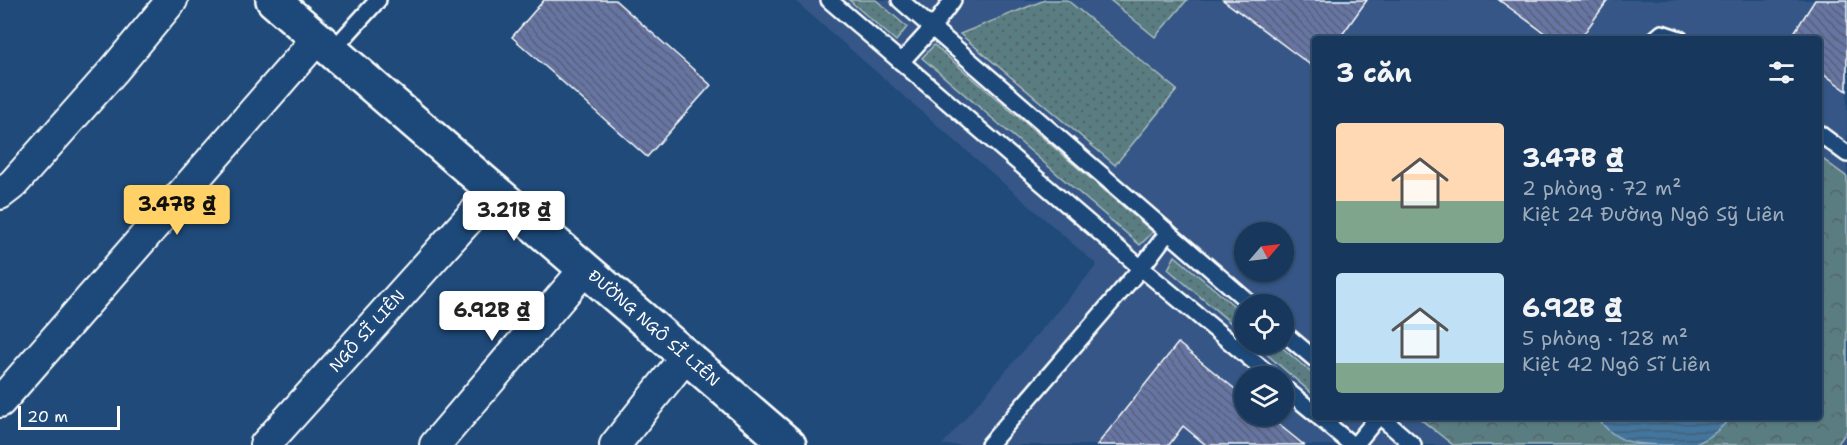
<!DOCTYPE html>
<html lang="vi">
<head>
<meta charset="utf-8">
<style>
  :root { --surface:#17385c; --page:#203f62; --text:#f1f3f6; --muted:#9eacbb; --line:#365272; --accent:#ffd166 }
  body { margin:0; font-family:"Shantell Sans",sans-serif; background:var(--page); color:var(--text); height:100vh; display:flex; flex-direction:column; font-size:22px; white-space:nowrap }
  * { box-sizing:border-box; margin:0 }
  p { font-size:20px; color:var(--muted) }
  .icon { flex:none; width:33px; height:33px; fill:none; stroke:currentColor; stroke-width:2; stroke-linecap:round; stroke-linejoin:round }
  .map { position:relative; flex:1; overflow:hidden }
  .drawer { position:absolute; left:1312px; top:36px; width:510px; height:384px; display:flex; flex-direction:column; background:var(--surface); border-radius:6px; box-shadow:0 2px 4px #0004,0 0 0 2px var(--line) }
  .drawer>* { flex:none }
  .needle { width:39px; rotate:62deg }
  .fabs { position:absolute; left:1234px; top:222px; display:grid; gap:12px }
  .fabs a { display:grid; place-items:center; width:60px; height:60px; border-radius:50%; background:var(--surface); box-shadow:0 2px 4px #0004,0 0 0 2px var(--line); font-size:30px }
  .scale { position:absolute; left:18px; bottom:15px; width:102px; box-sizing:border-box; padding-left:6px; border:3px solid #fff; border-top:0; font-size:16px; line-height:21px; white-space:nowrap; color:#fff; -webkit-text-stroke:4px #1f4a7a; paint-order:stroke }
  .price { position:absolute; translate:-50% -51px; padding:0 14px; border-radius:6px; background:#fff; color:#222; font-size:20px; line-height:39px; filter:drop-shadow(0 2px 3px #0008) }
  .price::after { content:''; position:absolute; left:50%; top:36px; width:18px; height:14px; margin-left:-9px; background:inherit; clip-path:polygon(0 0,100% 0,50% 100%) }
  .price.selected { background:var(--accent); color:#111 }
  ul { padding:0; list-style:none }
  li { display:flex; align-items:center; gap:18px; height:150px; padding:0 24px }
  li span { display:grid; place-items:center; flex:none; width:168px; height:120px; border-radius:6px; color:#555 }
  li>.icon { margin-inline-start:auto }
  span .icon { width:72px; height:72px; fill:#fffc; stroke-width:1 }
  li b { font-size:26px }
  h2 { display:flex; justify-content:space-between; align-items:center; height:72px; padding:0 24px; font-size:26px }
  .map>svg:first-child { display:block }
  .built { fill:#345786; fill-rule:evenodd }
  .grass { fill:url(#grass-dots); stroke:#acbec0; stroke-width:1.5 }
  .park { fill:url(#park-crowns); stroke:#acbec0; stroke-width:1.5 }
  .water { fill:url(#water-rules); stroke:#8eadc5; stroke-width:1.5 }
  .building { fill:url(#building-back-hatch); stroke:#fff; stroke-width:1.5 }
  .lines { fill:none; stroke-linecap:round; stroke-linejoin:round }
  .lane-casing { stroke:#fff; stroke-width:20 }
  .street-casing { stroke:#fff; stroke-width:34 }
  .secondary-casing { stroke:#fff; stroke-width:38 }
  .lane { stroke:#1f4a7a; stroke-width:15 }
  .street { stroke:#1f4a7a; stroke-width:30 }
  .secondary { stroke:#1f4a7a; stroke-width:33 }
  .labels { text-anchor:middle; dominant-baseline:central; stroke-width:6; stroke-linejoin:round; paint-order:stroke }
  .street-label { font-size:16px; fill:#fff; stroke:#1f4a7a }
</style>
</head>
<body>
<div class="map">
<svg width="1847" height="445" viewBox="0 0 1847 445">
  <defs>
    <pattern id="grass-dots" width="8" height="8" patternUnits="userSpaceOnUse" patternTransform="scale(1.5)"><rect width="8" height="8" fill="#5a7d82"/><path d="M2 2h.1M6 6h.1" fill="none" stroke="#536467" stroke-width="1.8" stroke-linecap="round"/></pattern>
    <pattern id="park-crowns" width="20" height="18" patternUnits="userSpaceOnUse" patternTransform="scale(1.5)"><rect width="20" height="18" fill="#5a7d82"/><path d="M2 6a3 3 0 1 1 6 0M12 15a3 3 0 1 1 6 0" fill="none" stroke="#536467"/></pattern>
    <pattern id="water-rules" width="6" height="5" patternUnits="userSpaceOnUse" patternTransform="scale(1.5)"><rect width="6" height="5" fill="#42769f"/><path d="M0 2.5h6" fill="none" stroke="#485f71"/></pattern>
    <pattern id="building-back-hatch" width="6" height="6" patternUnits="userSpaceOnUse" patternTransform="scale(1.5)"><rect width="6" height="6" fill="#6675a3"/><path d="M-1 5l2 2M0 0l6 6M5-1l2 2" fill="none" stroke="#596078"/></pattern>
  </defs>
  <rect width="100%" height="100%" fill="#1f4a7a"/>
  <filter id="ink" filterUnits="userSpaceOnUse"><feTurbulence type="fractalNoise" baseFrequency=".0167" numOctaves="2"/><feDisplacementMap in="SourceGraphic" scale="12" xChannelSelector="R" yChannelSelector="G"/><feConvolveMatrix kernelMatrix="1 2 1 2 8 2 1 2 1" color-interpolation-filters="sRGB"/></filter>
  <g filter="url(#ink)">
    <path class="built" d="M794,0H1847V445H942L1097,265ZM1316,39H1820V417H1316ZM1245,232H1284V272H1245ZM1245,304H1284V344H1245ZM1245,376H1284V416H1245Z"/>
    <g class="grass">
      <path d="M849,0H876L907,27L896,41Z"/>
      <path d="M1045,0H1067L1177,90L1115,165L960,34Z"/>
      <path d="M1110,0H1187L1155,37Z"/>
      <path d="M934,45L1153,232L1140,245L922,58Z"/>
      <path d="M1175,256L1245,315V335L1168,269Z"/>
      <path d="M1255,344H1278L1315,376V396Z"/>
    </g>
    <path class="park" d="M1820,157L1847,177V431L1837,445H1453L1419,418L1820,417Z"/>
    <path class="water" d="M1597,417H1731C1721,428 1712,437 1698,443C1690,445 1679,445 1670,445C1638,445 1616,445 1597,417Z"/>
    <g class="building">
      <path d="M544,0H615L711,85L647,157L512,37Z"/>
      <path d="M1223,0H1367L1339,39H1316V69Z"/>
      <path d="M1499,0H1608L1580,39H1553Z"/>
      <path d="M1815,0H1847V91L1820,71V39H1790Z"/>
      <path d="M1178,343L1245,397V416H1268L1304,445H1206L1183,426L1169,445H1097Z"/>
    </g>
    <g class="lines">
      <g class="lane-casing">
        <g id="lane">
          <path d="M829,0L1141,268L1271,376"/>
          <path d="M900,0L1251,304"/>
          <path d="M1655,39L1662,33L1680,39"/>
          <path d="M331,52L378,0"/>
          <path d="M901,62L932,28L953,0"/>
          <path d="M1820,134L1847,154"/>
          <path d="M1284,333L1316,360"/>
          <path d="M1284,388L1316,414"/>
          <path d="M1319,417L1352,445"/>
          <path d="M1381,417L1413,445"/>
          <path d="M989,445L1141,268L1168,232"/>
          <path d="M1355,445L1378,417"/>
        </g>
      </g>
      <g class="street-casing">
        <g id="street">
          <path d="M0,194L13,184L115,69L172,0"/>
          <path d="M0,402L317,39"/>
          <path d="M265,445L494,191"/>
          <path d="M435,445L585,269"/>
          <path d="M615,445L686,356"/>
        </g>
      </g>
      <g class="secondary-casing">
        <path id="secondary" d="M273,0L789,445"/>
      </g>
      <use href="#lane" class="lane"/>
      <use href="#street" class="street"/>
      <use href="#secondary" class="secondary"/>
    </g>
  </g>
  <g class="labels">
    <g class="street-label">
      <text transform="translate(654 328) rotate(41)">ĐƯỜNG NGÔ SĨ LIÊN</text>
      <text transform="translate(367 331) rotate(-48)">NGÔ SĨ LIÊN</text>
    </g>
  </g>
</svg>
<div class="fabs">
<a><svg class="needle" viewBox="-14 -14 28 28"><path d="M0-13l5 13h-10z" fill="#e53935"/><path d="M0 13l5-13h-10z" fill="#9eacbb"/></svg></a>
<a><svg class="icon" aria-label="locate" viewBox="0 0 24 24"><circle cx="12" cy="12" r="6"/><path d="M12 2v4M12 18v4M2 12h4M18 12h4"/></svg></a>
<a><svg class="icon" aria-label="layers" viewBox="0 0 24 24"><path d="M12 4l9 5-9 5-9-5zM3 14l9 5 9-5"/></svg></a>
</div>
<div class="scale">20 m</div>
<b class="price selected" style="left:177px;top:236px">3.47B ₫</b>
<b class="price" style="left:514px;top:242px">3.21B ₫</b>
<b class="price" style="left:492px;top:342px">6.92B ₫</b>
<section class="drawer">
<h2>3 căn<svg class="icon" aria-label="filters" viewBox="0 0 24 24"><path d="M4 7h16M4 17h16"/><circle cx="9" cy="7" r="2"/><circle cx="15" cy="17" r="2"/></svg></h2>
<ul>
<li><span style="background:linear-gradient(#ffd9b3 65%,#7fa58c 0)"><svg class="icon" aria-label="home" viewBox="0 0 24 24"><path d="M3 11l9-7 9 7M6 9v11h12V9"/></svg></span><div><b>3.47B ₫</b><p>2 phòng · 72 m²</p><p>Kiệt 24 Đường Ngô Sỹ Liên</p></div></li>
<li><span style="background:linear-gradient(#bfe0f5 75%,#7fa58c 0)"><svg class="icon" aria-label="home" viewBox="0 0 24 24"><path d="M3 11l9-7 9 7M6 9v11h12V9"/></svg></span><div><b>6.92B ₫</b><p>5 phòng · 128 m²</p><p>Kiệt 42 Ngô Sĩ Liên</p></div></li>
</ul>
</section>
</div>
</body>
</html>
